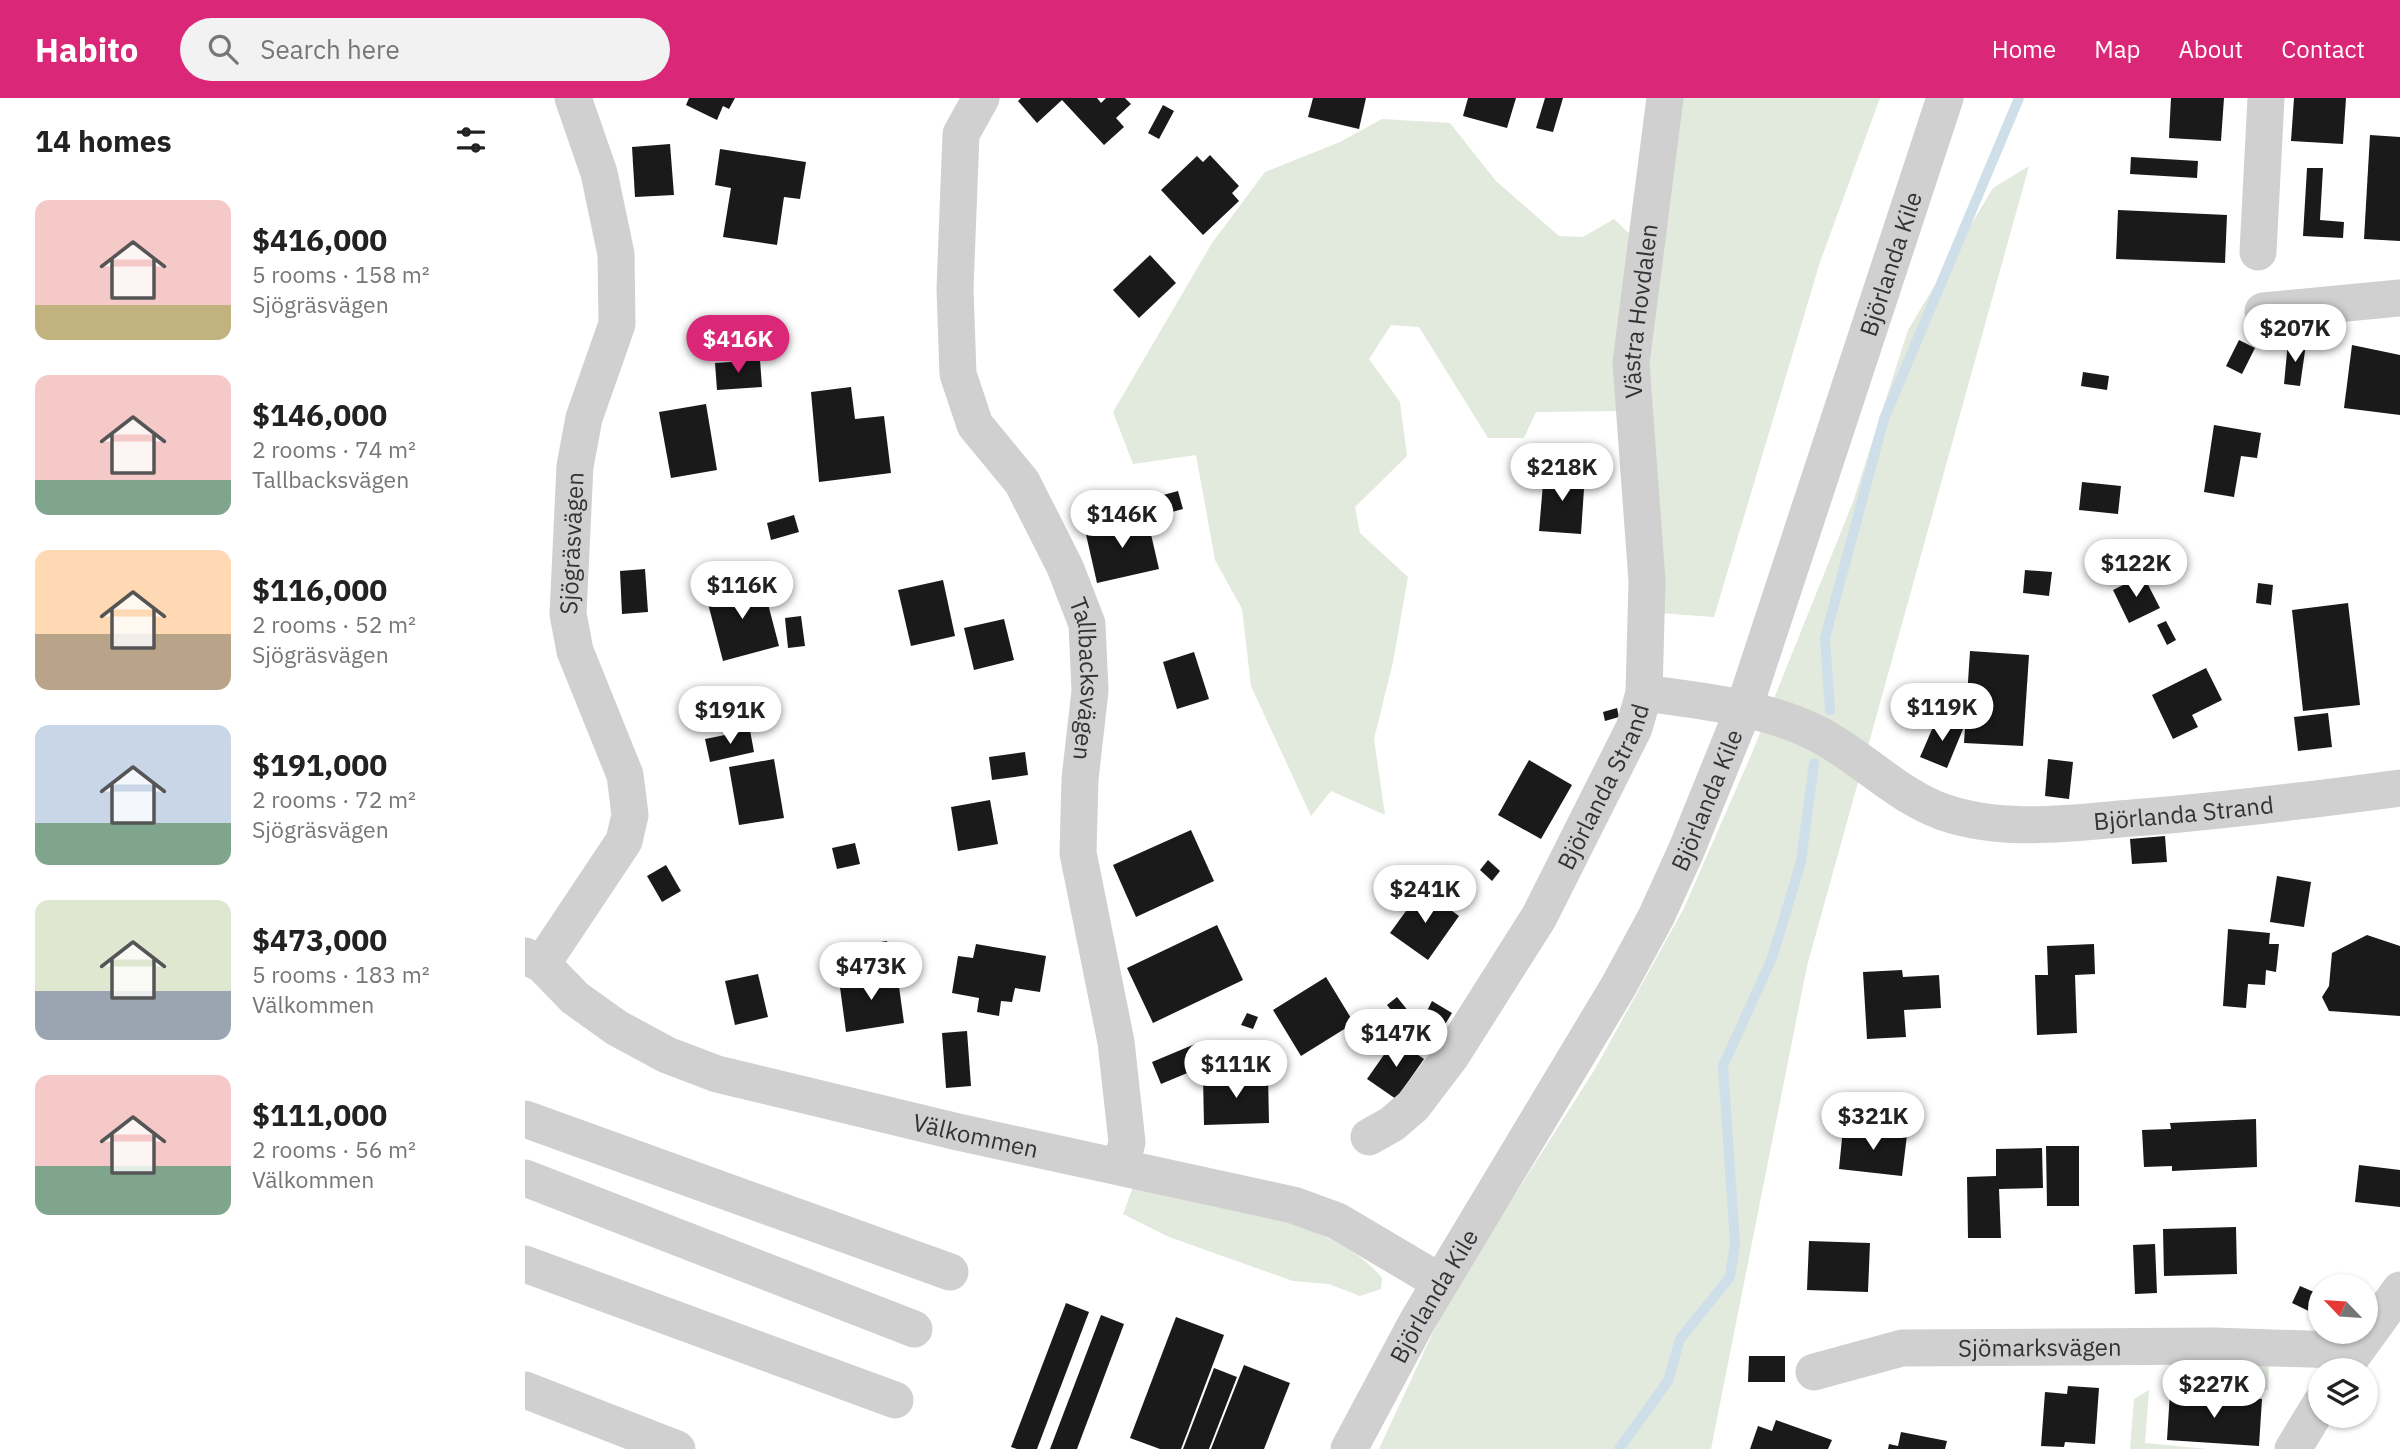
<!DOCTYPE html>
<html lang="en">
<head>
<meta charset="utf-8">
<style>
  :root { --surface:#fff; --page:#f2f2f2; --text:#222; --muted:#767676; --accent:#db2777 }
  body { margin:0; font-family:"IBM Plex Sans",sans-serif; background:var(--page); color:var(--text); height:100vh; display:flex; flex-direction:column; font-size:26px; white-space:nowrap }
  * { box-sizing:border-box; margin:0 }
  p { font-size:23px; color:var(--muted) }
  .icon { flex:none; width:38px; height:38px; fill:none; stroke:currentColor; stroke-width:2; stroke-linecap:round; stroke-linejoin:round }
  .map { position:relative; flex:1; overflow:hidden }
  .panel { display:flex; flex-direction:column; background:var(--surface); width:525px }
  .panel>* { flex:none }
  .needle { width:46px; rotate:295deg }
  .fabs { position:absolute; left:1783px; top:1176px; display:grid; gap:14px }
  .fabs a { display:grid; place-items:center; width:70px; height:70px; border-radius:50%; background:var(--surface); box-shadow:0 2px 5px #0004; font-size:35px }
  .price { position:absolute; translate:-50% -60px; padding:0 16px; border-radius:24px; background:#fff; color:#222; font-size:23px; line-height:46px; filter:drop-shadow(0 2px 4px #0008) }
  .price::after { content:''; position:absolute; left:50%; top:42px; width:21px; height:16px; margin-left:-10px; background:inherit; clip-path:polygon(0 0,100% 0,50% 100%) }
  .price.selected { background:var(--accent); color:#fff }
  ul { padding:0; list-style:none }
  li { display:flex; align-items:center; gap:21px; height:175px; padding:0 35px }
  li span { display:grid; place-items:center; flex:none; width:196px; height:140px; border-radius:14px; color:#555 }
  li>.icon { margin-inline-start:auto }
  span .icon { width:84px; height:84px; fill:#fffc; stroke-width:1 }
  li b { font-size:30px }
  h2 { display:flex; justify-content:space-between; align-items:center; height:84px; padding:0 35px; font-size:30px }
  header { display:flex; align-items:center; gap:42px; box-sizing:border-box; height:98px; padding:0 35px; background:var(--accent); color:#fff }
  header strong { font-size:33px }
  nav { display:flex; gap:38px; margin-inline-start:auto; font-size:24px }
  .search { width:490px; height:63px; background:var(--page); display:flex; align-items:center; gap:18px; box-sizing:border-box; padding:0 24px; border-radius:38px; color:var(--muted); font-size:26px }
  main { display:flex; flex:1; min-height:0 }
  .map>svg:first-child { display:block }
  .green { fill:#e2e9dd }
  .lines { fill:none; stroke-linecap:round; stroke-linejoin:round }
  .stream { stroke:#cedfe9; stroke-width:10 }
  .building { fill:#1a1a1a }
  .minor { stroke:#d0d0d0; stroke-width:37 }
  .labels { text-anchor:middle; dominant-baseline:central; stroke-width:7; stroke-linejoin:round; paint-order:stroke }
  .street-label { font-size:24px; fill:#333; stroke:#fff }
</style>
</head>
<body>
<header>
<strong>Habito</strong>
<div class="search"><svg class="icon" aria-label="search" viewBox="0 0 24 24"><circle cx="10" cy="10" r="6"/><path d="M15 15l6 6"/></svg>Search here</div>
<nav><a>Home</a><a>Map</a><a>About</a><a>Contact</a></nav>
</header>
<main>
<section class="panel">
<h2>14 homes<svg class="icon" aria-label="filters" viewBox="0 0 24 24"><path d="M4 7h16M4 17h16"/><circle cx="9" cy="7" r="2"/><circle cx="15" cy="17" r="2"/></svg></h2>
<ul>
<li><span style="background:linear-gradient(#f6c9c9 75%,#c2b280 0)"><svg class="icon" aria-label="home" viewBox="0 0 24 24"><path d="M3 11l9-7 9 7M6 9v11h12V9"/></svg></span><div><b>$416,000</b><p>5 rooms · 158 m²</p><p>Sjögräsvägen</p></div></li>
<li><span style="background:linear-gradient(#f6c9c9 75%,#7fa58c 0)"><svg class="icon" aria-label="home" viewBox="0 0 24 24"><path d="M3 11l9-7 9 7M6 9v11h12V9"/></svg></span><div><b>$146,000</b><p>2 rooms · 74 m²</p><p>Tallbacksvägen</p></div></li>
<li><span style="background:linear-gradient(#ffd9b3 60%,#b9a48a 0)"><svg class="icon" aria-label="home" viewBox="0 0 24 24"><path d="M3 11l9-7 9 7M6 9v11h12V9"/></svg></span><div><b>$116,000</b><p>2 rooms · 52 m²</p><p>Sjögräsvägen</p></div></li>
<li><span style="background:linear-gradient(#c9d6e8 70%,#7fa58c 0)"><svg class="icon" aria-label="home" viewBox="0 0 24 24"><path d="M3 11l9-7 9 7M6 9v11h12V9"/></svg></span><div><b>$191,000</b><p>2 rooms · 72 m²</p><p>Sjögräsvägen</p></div></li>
<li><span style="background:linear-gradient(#dfe7d0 65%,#9aa5b1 0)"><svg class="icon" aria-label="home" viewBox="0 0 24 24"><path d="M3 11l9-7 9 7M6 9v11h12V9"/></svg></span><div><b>$473,000</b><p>5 rooms · 183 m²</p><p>Välkommen</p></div></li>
<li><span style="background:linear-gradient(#f6c9c9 65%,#7fa58c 0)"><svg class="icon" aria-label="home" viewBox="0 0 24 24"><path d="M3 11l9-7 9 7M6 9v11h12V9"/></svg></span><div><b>$111,000</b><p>2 rooms · 56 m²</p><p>Välkommen</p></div></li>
</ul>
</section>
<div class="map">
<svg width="1875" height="1351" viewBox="0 0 1875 1351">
  <rect width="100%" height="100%" fill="#fff"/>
  <g class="green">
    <path d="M1153,0H1355L1295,164L1189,519L1134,515L1115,285Z"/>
    <path d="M857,21L925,25L971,83L1034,138L1058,139L1089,121L1107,138L1096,313L1011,314L999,340H963L894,229L866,227L844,261L875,304L882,358L830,409L835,435L883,479L868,564L849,641L860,717L806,693L786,718L726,588L717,511L690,462L671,357L608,366L588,314L687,145L740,74L815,44Z"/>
    <path d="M1504,68L1282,868L1186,1351H854L923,1202L1070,971L1159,810L1227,655L1328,404L1383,232L1468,90Z"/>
    <path d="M609,1086C680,1104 811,1121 857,1180L856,1191L835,1198L804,1186L768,1183L644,1139L598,1116Z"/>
    <path d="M1696,1262H1744L1743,1292L1694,1288Z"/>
    <path d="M1624,1292L1620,1345L1683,1351H1605L1609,1301Z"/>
  </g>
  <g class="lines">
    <g class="stream">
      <path d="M1305,612L1300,540L1359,321L1494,0"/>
      <path d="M1094,1351L1143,1283L1155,1241L1205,1179L1210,1146L1198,968L1247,860L1276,764L1289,665"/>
    </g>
  </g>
  <g class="building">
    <path d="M164,0H210L204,11L198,8L192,22L161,7Z"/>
    <path d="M496,0H572L576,5L581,0H600L606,6L591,20L599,29L579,47L537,2L512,25L493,3Z"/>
    <path d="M788,0H841L834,31L783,19Z"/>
    <path d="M943,0H991L982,30L938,18Z"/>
    <path d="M1020,0H1038L1028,34L1011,30Z"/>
    <path d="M1646,0H1699L1696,43L1644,40Z"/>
    <path d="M1769,0H1821L1818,46L1766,43Z"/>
    <path d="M638,7L649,13L634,41L623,35Z"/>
    <path d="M1845,37L1875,39V143L1839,141Z"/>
    <path d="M145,46L149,97L110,99L107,49Z"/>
    <path d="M195,51L281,64L275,101L259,99L252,147L198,139L206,90L190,87Z"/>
    <path d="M685,57L714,88L707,95L714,103L678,137L636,92L672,58L678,64Z"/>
    <path d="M1606,59L1673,63L1672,80L1605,76Z"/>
    <path d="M1782,70H1798L1795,122L1819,124L1818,140L1778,138Z"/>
    <path d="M1593,112L1702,117L1700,165L1591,161Z"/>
    <path d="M625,157L651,185L614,220L588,192Z"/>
    <path d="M1714,242L1730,250L1717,276L1701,268Z"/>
    <path d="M1763,244L1781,246L1775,288L1759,286Z"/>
    <path d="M1827,247L1875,257V317L1819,310Z"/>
    <path d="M235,262L237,289L192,292L190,265Z"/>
    <path d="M1558,274L1584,278L1582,292L1556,288Z"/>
    <path d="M326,289L330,321L359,318L366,375L294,384L286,294Z"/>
    <path d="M181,306L192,372L146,380L134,314Z"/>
    <path d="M1689,327L1736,335L1732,360L1716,358L1709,399L1679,394Z"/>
    <path d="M1019,374L1060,376L1056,436L1014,433Z"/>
    <path d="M1557,384L1596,388L1593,416L1554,412Z"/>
    <path d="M653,393L658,411L632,418L627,400Z"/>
    <path d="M269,417L274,434L246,442L242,425Z"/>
    <path d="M622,419L634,471L572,485L560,432Z"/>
    <path d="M120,471L123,514L97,516L95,473Z"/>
    <path d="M1500,472L1527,474L1524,498L1498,495Z"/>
    <path d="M1618,477L1635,510L1604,525L1588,492Z"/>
    <path d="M418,482L430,538L386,548L373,492Z"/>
    <path d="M237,483L254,548L198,563L181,498Z"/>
    <path d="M1733,485L1748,487L1746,507L1731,505Z"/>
    <path d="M1823,505L1835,607L1778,613L1767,512Z"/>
    <path d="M276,518L280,548L263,550L260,520Z"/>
    <path d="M479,521L489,562L449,572L439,530Z"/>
    <path d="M1641,523L1651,542L1642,547L1632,527Z"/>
    <path d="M1445,553L1504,557L1498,648L1439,645Z"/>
    <path d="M669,554L684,601L652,611L638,564Z"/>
    <path d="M1681,570L1697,602L1667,617L1673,629L1648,641L1627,597Z"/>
    <path d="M1092,610L1094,619L1080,623L1078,614Z"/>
    <path d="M1803,615L1807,649L1773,653L1769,619Z"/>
    <path d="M1412,620L1438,631L1422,670L1395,659Z"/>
    <path d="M225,632L229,654L185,664L180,641Z"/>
    <path d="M500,654L503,677L467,682L464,659Z"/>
    <path d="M249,661L259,720L214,727L204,669Z"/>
    <path d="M1523,661L1548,664L1544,701L1520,698Z"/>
    <path d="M1004,662L1047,687L1016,741L973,717Z"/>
    <path d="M465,702L473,746L433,753L426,709Z"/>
    <path d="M666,732L689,783L611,819L588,767Z"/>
    <path d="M1640,738L1642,764L1607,766L1605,741Z"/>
    <path d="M330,745L335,766L312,771L307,750Z"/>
    <path d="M963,762L975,773L967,783L955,772Z"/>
    <path d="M141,767L156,793L137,804L122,778Z"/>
    <path d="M1752,778L1786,784L1779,829L1745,824Z"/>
    <path d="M897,791L934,818L903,862L865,835Z"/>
    <path d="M692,827L718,882L628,925L602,870Z"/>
    <path d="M1703,831L1745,835L1744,846H1754L1751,874L1741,872L1740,887L1723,886L1721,910L1698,908Z"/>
    <path d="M1842,837L1875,848V918L1804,913L1797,899L1804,888L1807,855Z"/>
    <path d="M362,843L366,871L309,880L304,852Z"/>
    <path d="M451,846L521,858L515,894L490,890L487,904L476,903L474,918L452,914L454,900L427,895L433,858L448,860Z"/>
    <path d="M1569,846L1570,876L1550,877L1552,935L1512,937L1510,877H1523L1522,848Z"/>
    <path d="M1377,872L1378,879L1414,877L1416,910L1379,912L1381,939L1342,941L1338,874Z"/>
    <path d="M372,874L379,925L321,934L314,882Z"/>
    <path d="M233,876L243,919L210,927L200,883Z"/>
    <path d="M801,879L829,925L776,958L748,912Z"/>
    <path d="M872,899L884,914L874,922L862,907Z"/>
    <path d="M907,903L927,915L919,928L900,917Z"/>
    <path d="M722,915L733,919L728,931L716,927Z"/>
    <path d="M442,933L446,988L421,990L417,935Z"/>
    <path d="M870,941L899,961L871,1001L842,981Z"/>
    <path d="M670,946L679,968L636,986L627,964Z"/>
    <path d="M743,976L744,1025L679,1027L678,978Z"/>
    <path d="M1731,1021L1732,1069L1647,1073V1068L1619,1069L1617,1032L1646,1031L1645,1025Z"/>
    <path d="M1318,1030L1382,1037L1377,1078L1314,1071Z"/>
    <path d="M1521,1048H1554V1108H1522Z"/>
    <path d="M1517,1050L1518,1090L1474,1091L1476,1140H1443L1442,1079L1471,1078V1051Z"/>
    <path d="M1834,1067L1875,1072V1109L1830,1104Z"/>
    <path d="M1711,1129L1712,1176L1639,1178L1638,1131Z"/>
    <path d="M1284,1143L1345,1145L1343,1194L1282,1192Z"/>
    <path d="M1630,1146L1632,1195L1610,1196L1608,1147Z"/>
    <path d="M1775,1188L1796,1197L1794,1218L1767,1205Z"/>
    <path d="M541,1205L564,1214L512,1351H492L486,1349Z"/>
    <path d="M576,1217L599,1226L552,1351H525Z"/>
    <path d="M651,1219L699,1237L656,1351H635L605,1340Z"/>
    <path d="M1224,1258H1260V1284H1223Z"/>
    <path d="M719,1267L765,1285L739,1351H686Z"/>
    <path d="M689,1270L712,1279L684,1351H658Z"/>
    <path d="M1543,1288L1574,1290L1570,1346L1540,1344L1539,1349L1516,1348L1520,1294L1542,1296Z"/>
    <path d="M1645,1294L1676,1296L1675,1303L1697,1305V1298L1737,1301L1734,1348L1642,1342Z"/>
    <path d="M1251,1322L1307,1342L1303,1351H1225L1233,1328L1247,1333Z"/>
    <path d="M1376,1334L1422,1343L1420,1351H1363L1364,1346L1373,1348Z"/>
  </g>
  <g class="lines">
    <g class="minor">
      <path id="s1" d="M456,0L436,36L430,191L433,276L450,327L497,384L540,469L562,526L565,593L555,681L553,755L591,944L602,1044L596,1068"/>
      <path d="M1733,154L1741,0"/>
      <path d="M1738,213L1875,200"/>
      <path id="s2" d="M1119,595L1122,483L1106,265L1140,0"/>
      <path id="s3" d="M0,858L17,866L50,900L92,930L142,957L192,976L433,1034L768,1107L812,1123L915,1184"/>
      <path id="s4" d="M17,866L99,743L105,717L100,677L50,553L43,516L50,368L59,320L92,226L91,156L74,75L48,0"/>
      <path d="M0,1021L425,1174"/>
      <path id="s5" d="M844,1039L867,1026L888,1008L926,958L1014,819L1109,630L1119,595C1177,603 1240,609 1293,636C1337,659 1371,697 1418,714C1478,735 1545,725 1607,720C1697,713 1786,702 1875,690"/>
      <path d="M0,1080L389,1231"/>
      <path d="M0,1166L370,1302"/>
      <path d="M1817,1272L1875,1192"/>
      <path id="s6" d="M1289,1274L1377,1250L1689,1248L1813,1252L1825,1260"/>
      <path d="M0,1292L152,1351"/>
      <path id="s7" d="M824,1351L893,1222L1093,889L1131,819L1161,753L1219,610L1420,0"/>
      <path d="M1768,1351L1796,1305"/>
    </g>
  </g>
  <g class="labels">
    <g class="street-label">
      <text stroke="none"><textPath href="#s7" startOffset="1309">Björlanda Kile</textPath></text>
      <text stroke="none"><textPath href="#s2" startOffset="383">Västra Hovdalen</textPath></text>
      <text stroke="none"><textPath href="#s4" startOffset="457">Sjögräsvägen</textPath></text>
      <text stroke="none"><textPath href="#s1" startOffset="620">Tallbacksvägen</textPath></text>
      <text stroke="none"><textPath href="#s5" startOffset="427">Björlanda Strand</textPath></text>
      <text stroke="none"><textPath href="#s7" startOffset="742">Björlanda Kile</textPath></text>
      <text stroke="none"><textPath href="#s5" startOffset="1099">Björlanda Strand</textPath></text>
      <text stroke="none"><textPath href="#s3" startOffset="494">Välkommen</textPath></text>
      <text stroke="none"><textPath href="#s7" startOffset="175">Björlanda Kile</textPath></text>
      <text stroke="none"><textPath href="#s6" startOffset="229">Sjömarksvägen</textPath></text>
    </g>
  </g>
</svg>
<div class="fabs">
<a><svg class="needle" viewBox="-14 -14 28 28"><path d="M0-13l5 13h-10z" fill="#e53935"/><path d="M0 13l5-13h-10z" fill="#767676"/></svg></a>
<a><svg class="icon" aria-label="layers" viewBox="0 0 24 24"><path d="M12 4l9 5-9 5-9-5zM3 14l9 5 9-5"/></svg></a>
</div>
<b class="price" style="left:1770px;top:266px">$207K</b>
<b class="price selected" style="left:213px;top:277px">$416K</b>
<b class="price" style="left:1037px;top:405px">$218K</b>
<b class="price" style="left:597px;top:452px">$146K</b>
<b class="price" style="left:1611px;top:501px">$122K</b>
<b class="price" style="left:217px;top:523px">$116K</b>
<b class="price" style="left:1417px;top:645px">$119K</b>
<b class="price" style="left:205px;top:648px">$191K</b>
<b class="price" style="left:900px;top:827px">$241K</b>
<b class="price" style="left:346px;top:904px">$473K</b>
<b class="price" style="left:871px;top:971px">$147K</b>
<b class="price" style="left:711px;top:1002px">$111K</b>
<b class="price" style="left:1348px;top:1054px">$321K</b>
<b class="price" style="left:1689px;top:1322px">$227K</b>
</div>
</main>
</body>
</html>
